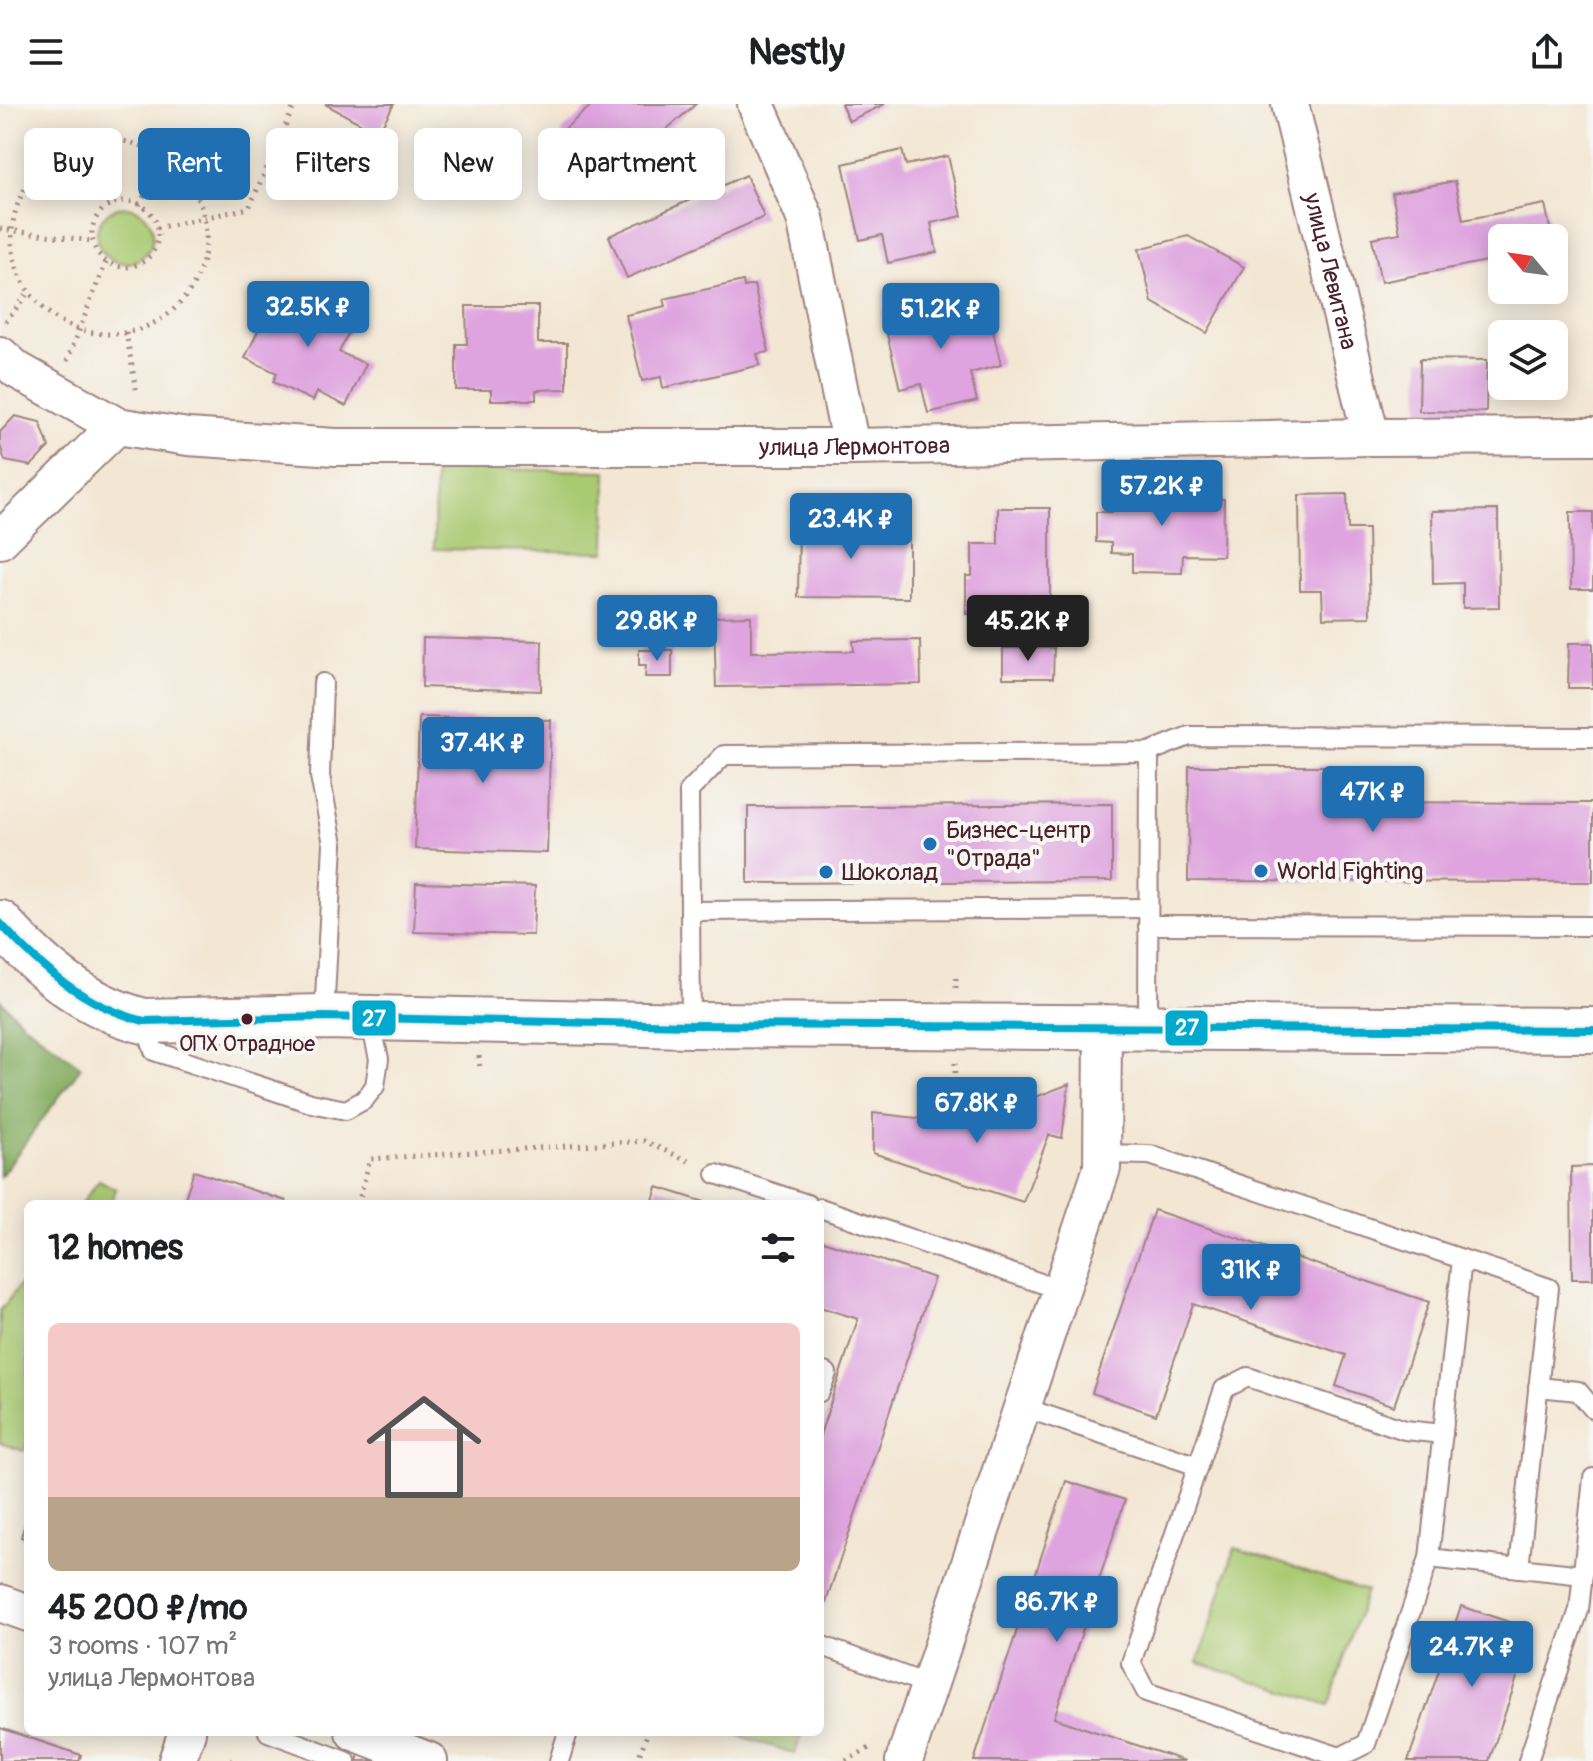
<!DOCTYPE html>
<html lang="en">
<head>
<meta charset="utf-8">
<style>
  :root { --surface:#fff; --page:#f2f2f2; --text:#202124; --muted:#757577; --line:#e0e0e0; --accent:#1f6fb2 }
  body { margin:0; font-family:Pangolin,sans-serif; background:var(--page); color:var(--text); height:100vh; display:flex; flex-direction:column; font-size:30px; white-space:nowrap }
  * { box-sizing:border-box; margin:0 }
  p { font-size:26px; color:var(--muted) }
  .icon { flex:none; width:44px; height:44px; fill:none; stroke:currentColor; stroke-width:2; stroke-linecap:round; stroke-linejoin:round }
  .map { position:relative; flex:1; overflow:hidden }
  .sheet { position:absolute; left:24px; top:1096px; width:800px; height:536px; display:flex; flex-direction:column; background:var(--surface); border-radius:12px; box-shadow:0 4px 20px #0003 }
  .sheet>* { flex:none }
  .guide { position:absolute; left:24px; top:24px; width:800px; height:72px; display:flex; gap:16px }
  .needle { width:52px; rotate:299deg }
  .tools { position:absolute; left:1488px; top:120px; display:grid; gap:16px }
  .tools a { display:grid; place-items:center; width:80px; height:80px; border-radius:12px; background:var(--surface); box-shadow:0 4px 20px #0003; font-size:40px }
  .price { position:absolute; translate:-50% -68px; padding:0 18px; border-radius:8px; background:var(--accent); color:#fff; font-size:26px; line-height:52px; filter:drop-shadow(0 2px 4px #0008) }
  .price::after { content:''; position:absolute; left:50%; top:48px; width:24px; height:18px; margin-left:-12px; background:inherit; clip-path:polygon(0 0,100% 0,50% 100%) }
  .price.current { background:#222; color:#fff }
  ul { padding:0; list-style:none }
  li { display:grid; align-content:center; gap:16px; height:424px; padding:0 24px }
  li+li { border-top:2px solid var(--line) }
  li span { display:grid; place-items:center; height:248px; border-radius:12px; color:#555 }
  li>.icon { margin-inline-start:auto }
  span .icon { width:144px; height:144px; fill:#fffc; stroke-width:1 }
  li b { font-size:34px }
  h2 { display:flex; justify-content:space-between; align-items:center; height:96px; padding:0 24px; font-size:34px }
  .pill { padding:0 28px; border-radius:12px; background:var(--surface); box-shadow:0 4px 20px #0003; font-size:28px; line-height:72px }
  .pill.current { background:var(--accent); color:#fff }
  header { display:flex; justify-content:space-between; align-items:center; height:104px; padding:0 24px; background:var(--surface); font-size:36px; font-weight:800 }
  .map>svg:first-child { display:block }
  .green { fill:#aaca72; stroke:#7a744e; stroke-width:2 }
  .forest { fill:#87ae64; stroke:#686648; stroke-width:2 }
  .building { fill:#dfa4df }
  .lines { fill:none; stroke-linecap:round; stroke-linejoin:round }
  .service-casing { stroke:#9e8380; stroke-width:22 }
  .minor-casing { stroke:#9e8380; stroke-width:40 }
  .tertiary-casing { stroke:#9e8380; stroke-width:48 }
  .path { stroke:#9e8380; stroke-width:5; stroke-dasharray:2 6; stroke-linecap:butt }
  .service { stroke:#fff; stroke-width:18 }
  .minor { stroke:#fff; stroke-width:36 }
  .tertiary { stroke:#fff; stroke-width:44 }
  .bus-1-casing { stroke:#f6f6f2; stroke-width:14 }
  .bus-1 { stroke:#00a9ce; stroke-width:8 }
  .poi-dot { fill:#1f6fb2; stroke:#f6f6f2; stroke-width:3 }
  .bus-dot { fill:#4a1f2b; stroke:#f6f6f2; stroke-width:3 }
  .labels { text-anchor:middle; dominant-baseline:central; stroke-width:8; stroke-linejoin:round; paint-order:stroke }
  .bus-label { font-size:22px; fill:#4a1f2b; stroke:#f6f6f2 }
  .street-label { font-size:24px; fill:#4a1f2b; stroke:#f6f6f2 }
  .poi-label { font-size:24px; fill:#4a1f2b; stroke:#f6f6f2; text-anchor:start }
  .line-badge { stroke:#f6f6f2; stroke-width:3 }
  .badge-label { font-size:22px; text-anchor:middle; font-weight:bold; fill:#fff }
</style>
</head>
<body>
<header><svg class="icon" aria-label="menu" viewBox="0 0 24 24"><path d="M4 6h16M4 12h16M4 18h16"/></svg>Nestly<svg class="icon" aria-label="share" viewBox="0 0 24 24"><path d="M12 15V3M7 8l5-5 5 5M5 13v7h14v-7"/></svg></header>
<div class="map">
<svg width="1593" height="1657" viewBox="0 0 1593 1657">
  <rect width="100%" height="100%" fill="#f6f6f2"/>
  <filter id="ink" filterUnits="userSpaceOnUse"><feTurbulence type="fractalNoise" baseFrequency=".0125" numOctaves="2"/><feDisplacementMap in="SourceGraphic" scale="16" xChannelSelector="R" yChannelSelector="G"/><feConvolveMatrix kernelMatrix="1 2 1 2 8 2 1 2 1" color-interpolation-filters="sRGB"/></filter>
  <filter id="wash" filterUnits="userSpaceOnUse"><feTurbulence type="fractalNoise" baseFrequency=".006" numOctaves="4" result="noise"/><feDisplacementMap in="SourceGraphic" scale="32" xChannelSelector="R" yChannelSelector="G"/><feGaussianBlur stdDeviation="1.8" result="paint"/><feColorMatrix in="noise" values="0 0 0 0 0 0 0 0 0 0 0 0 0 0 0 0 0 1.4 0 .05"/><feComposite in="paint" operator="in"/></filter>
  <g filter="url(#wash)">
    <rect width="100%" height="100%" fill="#f3e7d4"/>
    <g class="green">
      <circle cx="125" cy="131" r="28"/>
      <path d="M435,364L607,367L606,448L434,445Z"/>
      <path d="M99,1076L116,1085L111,1100H81Z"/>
      <path d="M28,1170V1335L24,1347L0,1339V1207Z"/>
      <path d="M1235,1444L1366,1487L1329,1601L1198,1559Z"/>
      <path d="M729,1628H802L795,1650Z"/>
    </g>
    <path class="forest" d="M0,896L23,919L81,963L0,1073Z"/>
    <g id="blocks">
      <g class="building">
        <path d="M325,0H394L378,29Z"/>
        <path d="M593,0H696L605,78L561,28Z"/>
        <path d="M841,0H885L849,17Z"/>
        <path d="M902,46L906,61L948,52L962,112L931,119L937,148L888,159L882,131L860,136L843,60Z"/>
        <path d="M746,71L764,113L627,174L609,132Z"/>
        <path d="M1455,77L1463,116L1545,100L1552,134H1502V154L1381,178L1372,134L1400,129L1392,89Z"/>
        <path d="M1188,132L1244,163L1207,229L1152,198L1139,145Z"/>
        <path d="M743,177L744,183L754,181L769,248L757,250L760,261L663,284L661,273L642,277L626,211L666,202L664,195Z"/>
        <path d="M291,183L356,213L339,248L366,260L346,302L317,288L313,297L273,278L277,269L245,254L265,212L275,217Z"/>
        <path d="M942,195L946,211L987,201L1001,261L970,269L977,297L928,309L921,280L900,285L882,209Z"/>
        <path d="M466,202H538V239H567V285L536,286V296H491V286H456V240H467Z"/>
        <path d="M1420,255L1487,256L1486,308L1419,307Z"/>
        <path d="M15,312L40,318L49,343L31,362L5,357L0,341V328Z"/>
        <path d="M1112,386L1202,387V395H1224L1223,452L1183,451L1182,469L1132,468V450L1111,449V439L1096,438V408H1112Z"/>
        <path d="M1347,390L1348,425H1368L1370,513L1323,514L1322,486H1300L1299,391Z"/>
        <path d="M998,404H1050V510H966V472H972V440H998Z"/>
        <path d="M1498,406L1499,503L1463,504V479L1433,480L1432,407Z"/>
        <path d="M1570,408H1593V485H1571Z"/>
        <path d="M799,416L882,417V434H909V494L798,493Z"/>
        <path d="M751,512V548L854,547L853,537L920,536L921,580L716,583L714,513Z"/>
        <path d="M423,534L542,537L541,587L422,583Z"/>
        <path d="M1569,539H1593V584H1568Z"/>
        <path d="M1003,544H1054L1053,574H1003Z"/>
        <path d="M639,546H672V573H645L646,561H639Z"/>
        <path d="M419,613L551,616L547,749L415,745Z"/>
        <path d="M1189,662H1331V698L1593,699V778L1188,777Z"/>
        <path d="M1112,700V777L748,779V703Z"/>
        <path d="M416,779L535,782L533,831L414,828Z"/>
        <path d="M1069,980L1062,1034L1049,1031L1023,1098L873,1049V1009L979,1021L986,1005L1026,1017L1028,996Z"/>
        <path d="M1593,1062V1175H1572L1571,1063Z"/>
        <path d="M194,1067L286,1097L285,1100H183Z"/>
        <path d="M657,1083L708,1099V1100H652Z"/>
        <path d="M1154,1106L1429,1198L1394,1302L1336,1282L1346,1251L1193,1200L1156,1311L1092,1289Z"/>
        <path d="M820,1136L934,1174L825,1501L820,1499V1331L858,1215L820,1203Z"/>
        <path d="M1066,1377L1125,1396L1054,1614L1185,1657H974Z"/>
        <path d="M27,1413H28V1436L21,1433Z"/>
        <path d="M1461,1502L1533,1526L1489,1657H1408Z"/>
        <path d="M0,1624L81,1651L79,1657H0Z"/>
        <path d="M361,1644L397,1657H357Z"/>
      </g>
    </g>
  </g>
  <g filter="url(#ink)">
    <use href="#blocks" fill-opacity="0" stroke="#9e8380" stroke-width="2"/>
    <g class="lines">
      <g class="service-casing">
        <g id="service">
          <path d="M323,579L320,672L333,740L324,913"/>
          <path d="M690,807L1148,804"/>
          <path d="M1148,821L1593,822"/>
          <path d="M144,917L154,947L311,999L346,1006L364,996L375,982L379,955L370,915"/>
          <path d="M691,921L689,687L724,651L1149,648L1189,632L1593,633"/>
          <path d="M1148,923L1149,648"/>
          <path d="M1102,1050L1150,1051L1462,1155L1429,1454L1583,1471"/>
          <path d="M716,1070L807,1100"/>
          <path d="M820,1104L1061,1186"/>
          <path d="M1462,1155L1549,1184L1519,1464"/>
          <path d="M820,1267L827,1269L820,1288"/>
          <path d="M1538,1283L1578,1287L1593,1305"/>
          <path d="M1022,1303L1198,1362"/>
          <path d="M1429,1454L1366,1640L1340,1653L1146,1588L1131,1559L1224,1285L1248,1273L1405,1326L1443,1330"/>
          <path d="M820,1541L929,1581"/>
          <path d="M268,1628L346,1657"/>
          <path d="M559,1657L568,1628"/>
          <path d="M1528,1657L1579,1506L1593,1374"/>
        </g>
      </g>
      <g class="minor-casing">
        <g id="minor">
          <path d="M756,0L805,114L851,343"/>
          <path id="s1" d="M1290,0L1371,333"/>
          <path id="s2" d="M0,251L17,266L117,322L188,333L335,343H851L1371,333L1593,332"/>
          <path d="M0,436L117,322"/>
          <path d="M0,1499L28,1509"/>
          <path d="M354,1628L429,1657"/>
          <path d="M177,1657L187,1628"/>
          <path d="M904,1657L1102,1064L1103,923"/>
        </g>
      </g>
      <g class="tertiary-casing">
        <path id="tertiary" d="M0,819C41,864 84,902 144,917L324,913L691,921L1593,926"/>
      </g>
      <g class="path">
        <circle cx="109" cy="133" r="97"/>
        <circle cx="125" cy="130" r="33"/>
        <path d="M139,101L165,53"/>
        <path d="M157,124L249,104L295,0"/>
        <path d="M0,125L92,137"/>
        <path d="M6,218L29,187"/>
        <path d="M126,228L137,290"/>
        <path d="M67,257L106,158"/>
        <path d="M956,884V872"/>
        <path d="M479,952L480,967"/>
        <path d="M955,985V958"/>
        <path d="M358,1100L370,1055L644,1037L693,1059"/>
        <path d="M230,1657H232"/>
        <path d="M637,1657L648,1628"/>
        <path d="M846,1657L873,1642"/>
      </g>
      <use href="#service" class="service"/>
      <use href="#minor" class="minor"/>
      <use href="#tertiary" class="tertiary"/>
      <g class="bus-1-casing">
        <path id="bus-1" d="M0,819C41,864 84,902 144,917L324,913L691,921L1593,926"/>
      </g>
      <use href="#bus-1" class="bus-1"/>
    </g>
  </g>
  <g class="poi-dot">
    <circle cx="930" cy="740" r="8"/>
    <circle cx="1261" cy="767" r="8"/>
    <circle cx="826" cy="768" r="8"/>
  </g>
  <circle class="bus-dot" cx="247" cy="915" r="7"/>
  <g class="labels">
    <g class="bus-label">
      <text x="247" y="940">ОПХ Отрадное</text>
    </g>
    <g class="street-label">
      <text stroke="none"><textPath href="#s1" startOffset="172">улица Левитана</textPath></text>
      <text stroke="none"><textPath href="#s2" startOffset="876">улица Лермонтова</textPath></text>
    </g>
    <g class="poi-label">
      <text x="946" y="726">Бизнес-центр<tspan x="946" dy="28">"Отрада"</tspan></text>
      <text x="1277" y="767">World Fighting</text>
      <text x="842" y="768">Шоколад</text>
    </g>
  </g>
  <g class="line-badge">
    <rect x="351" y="895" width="46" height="38" rx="8" fill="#00a9ce"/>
    <rect x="1164" y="905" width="45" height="38" rx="8" fill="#00a9ce"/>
  </g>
  <g class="badge-label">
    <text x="374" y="922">27</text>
    <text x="1187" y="931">27</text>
  </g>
</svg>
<div class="tools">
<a><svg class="needle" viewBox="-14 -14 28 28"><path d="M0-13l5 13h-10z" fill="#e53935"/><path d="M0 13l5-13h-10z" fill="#757577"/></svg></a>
<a><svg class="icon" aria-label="layers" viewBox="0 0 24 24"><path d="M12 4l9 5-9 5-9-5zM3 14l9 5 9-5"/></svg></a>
</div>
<b class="price" style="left:308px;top:245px">32.5K ₽</b>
<b class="price" style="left:941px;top:247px">51.2K ₽</b>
<b class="price" style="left:1162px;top:424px">57.2K ₽</b>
<b class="price" style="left:851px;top:457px">23.4K ₽</b>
<b class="price" style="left:657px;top:559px">29.8K ₽</b>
<b class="price current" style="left:1028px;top:559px">45.2K ₽</b>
<b class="price" style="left:483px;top:681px">37.4K ₽</b>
<b class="price" style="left:1373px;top:730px">47K ₽</b>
<b class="price" style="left:977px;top:1041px">67.8K ₽</b>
<b class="price" style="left:1251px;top:1208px">31K ₽</b>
<b class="price" style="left:1057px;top:1540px">86.7K ₽</b>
<b class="price" style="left:1472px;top:1585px">24.7K ₽</b>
<div class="guide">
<a class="pill">Buy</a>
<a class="pill current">Rent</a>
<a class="pill">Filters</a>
<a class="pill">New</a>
<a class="pill">Apartment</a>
</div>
<section class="sheet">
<h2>12 homes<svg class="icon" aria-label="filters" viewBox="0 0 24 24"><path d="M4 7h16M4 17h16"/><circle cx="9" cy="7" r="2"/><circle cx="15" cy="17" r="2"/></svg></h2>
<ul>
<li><span style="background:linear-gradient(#f6c9c9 70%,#b9a48a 0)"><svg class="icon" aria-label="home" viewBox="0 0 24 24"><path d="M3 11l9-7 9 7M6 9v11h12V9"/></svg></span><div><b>45 200 ₽/mo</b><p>3 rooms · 107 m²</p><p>улица Лермонтова</p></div></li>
</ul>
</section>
</div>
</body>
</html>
